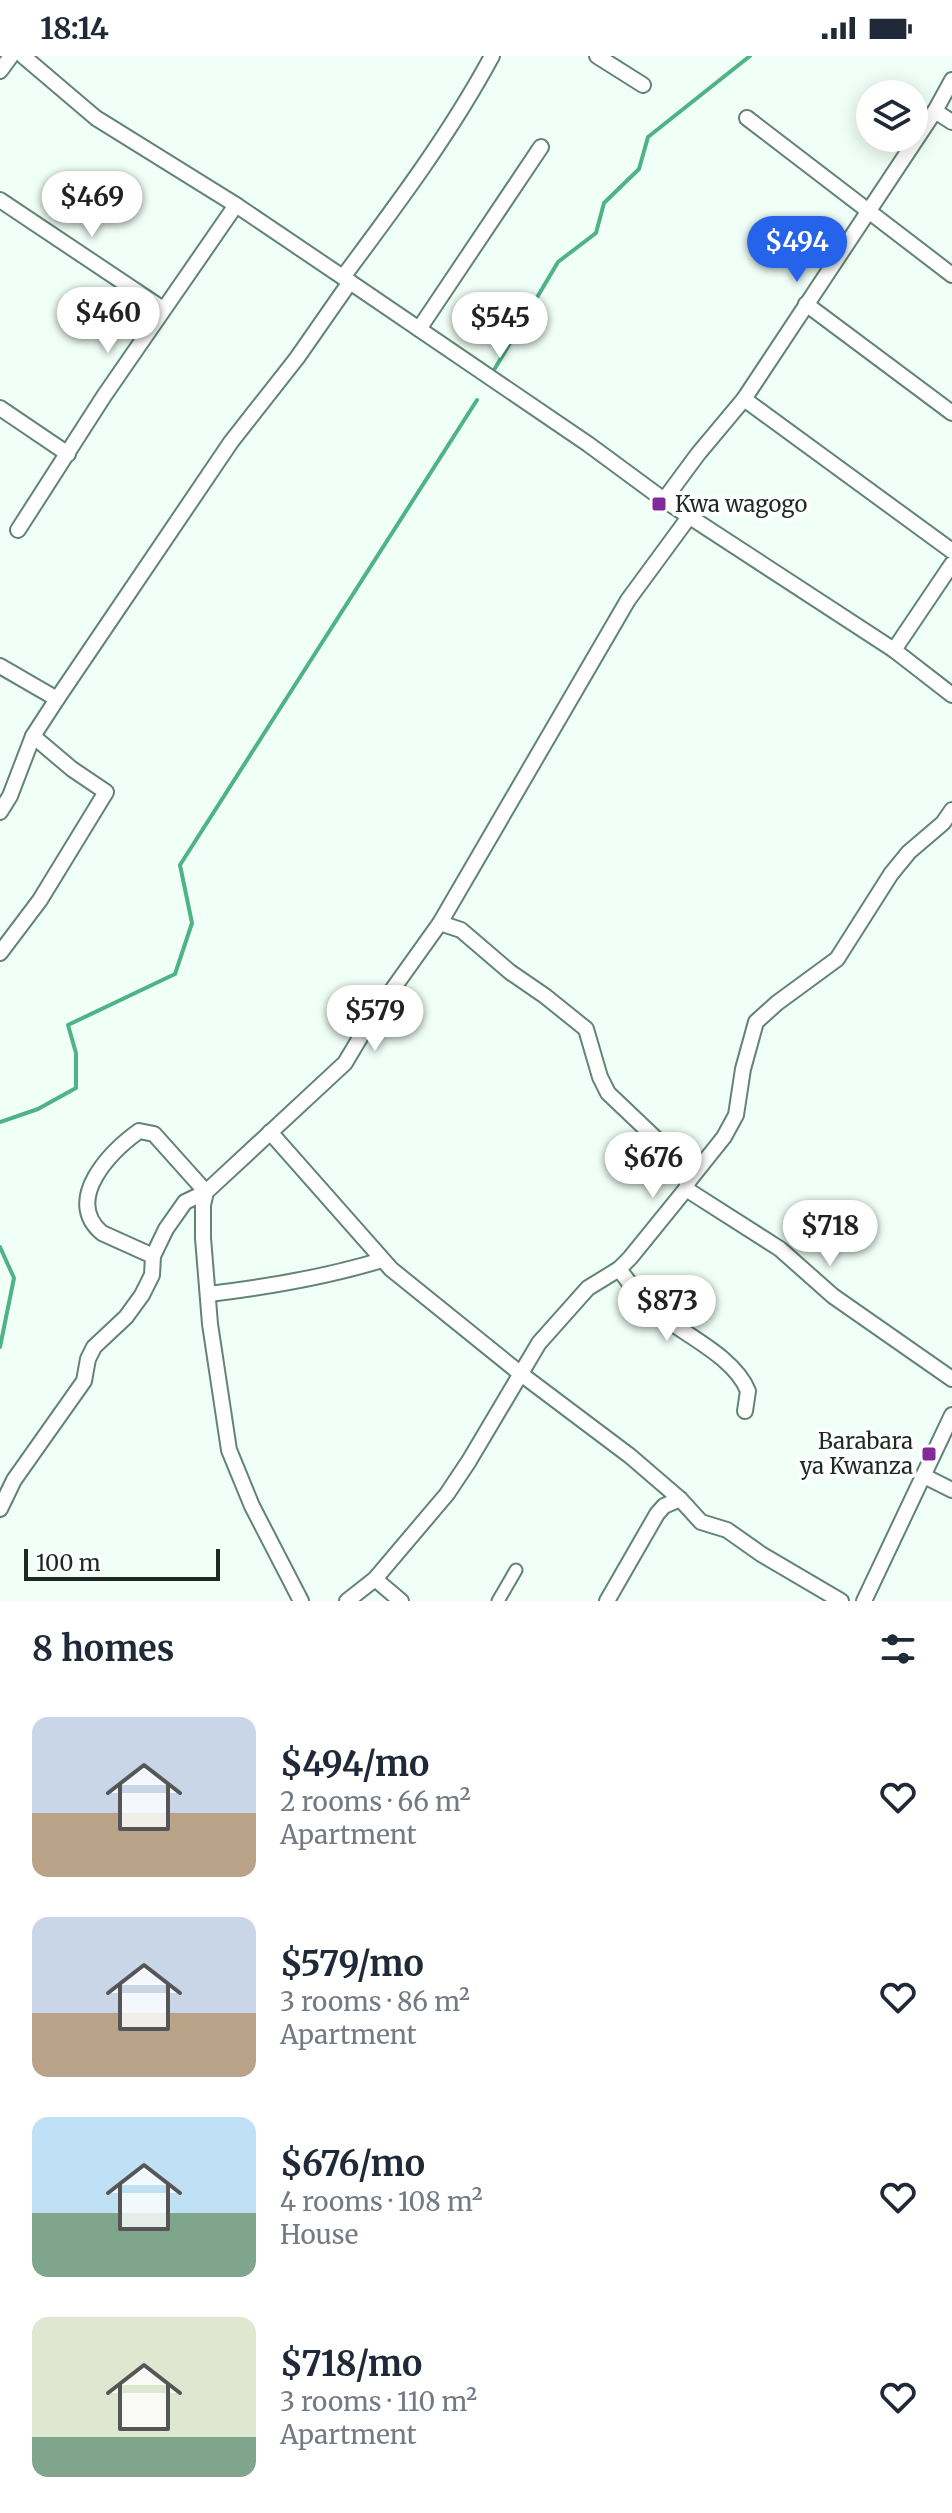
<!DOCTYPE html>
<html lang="en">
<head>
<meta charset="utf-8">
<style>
  :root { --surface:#fff; --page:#f6f6f7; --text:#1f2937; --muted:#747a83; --accent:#2563eb }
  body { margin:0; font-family:Merriweather,serif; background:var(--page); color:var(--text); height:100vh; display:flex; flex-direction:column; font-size:30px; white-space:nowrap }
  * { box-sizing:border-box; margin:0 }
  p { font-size:26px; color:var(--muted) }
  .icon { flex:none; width:44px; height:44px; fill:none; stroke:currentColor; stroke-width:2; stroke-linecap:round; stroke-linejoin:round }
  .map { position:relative; height:1545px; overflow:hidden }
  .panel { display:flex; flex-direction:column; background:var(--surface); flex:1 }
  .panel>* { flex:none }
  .buttons { position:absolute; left:856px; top:24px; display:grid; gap:16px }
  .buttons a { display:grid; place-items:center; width:72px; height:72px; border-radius:50%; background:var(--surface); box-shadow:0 4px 20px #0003; font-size:40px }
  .scale { position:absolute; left:24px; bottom:20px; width:196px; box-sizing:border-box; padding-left:8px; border:4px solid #1c2a23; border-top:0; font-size:22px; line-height:28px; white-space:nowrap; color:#1c2a23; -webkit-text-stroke:6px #fff; paint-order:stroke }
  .price { position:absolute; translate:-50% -68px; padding:0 18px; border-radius:28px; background:#fff; color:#222; font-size:26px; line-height:52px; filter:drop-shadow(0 2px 4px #0008) }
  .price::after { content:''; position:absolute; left:50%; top:48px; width:24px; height:18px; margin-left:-12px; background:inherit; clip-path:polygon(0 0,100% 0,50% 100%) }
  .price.active { background:var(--accent); color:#fff }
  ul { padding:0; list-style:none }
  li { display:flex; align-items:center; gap:24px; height:200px; padding:0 32px }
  li span { display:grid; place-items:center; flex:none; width:224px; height:160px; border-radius:16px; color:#555 }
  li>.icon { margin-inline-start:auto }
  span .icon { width:96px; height:96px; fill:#fffc; stroke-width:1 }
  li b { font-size:34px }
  h2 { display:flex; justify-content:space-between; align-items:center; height:96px; padding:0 32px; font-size:34px }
  .status { display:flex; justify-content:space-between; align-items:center; height:56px; padding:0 40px; background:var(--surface); direction:ltr }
  .status svg { height:22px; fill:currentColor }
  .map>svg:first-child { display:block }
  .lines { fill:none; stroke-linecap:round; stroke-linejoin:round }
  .stream { stroke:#4fb388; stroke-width:4 }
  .pedestrian-casing { stroke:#628473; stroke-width:15 }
  .minor-casing { stroke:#628473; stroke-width:18 }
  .pedestrian { stroke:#fff; stroke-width:11 }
  .minor { stroke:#fff; stroke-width:14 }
  .poi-dot { fill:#822a98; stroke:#fff; stroke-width:3 }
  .labels { text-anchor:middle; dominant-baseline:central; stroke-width:8; stroke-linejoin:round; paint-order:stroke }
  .poi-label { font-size:22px; fill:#1c2a23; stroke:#fff; text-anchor:start }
</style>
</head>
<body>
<div class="status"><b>18:14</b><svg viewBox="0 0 49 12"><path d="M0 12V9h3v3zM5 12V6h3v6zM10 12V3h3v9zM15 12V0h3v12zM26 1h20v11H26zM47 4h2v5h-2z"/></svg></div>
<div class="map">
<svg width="952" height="1545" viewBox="0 0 952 1545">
  <rect width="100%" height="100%" fill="#f0fff7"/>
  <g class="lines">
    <g class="stream">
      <path d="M491,319L558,206L596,177L604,147L639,113L648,81L750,0"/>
      <path d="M0,1066L38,1053L76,1032V997L68,969L175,918L192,867L180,809L477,344"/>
      <path d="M0,1191L14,1222L0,1291"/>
    </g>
    <g class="pedestrian-casing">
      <path id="pedestrian" d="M498,1545L516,1514"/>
    </g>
    <g class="minor-casing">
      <g id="minor">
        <path d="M23,0L96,62L236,149L350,226L588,388L664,444L894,594L952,639"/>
        <path d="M597,0L643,29"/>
        <path d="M0,15L11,0"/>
        <path d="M935,55L952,66"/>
        <path d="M747,62L952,219"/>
        <path d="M0,144L163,253"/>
        <path d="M343,221C396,150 450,78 492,0"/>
        <path d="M806,248L952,357"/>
        <path d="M419,273L541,91"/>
        <path d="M744,343L952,495"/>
        <path d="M0,352L68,398"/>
        <path d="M664,444L698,398L744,343L935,55L952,24"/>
        <path d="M18,474L104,340L236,149"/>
        <path d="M894,594L952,508"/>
        <path d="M0,610L57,643"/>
        <path d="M0,756L10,740L33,680L57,643L231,386L297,302L350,226"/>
        <path d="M440,867L461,874L510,916L545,940L586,973L600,1021L608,1037L669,1095L688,1126"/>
        <path d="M0,897L40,844L106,736L72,713L33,680"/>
        <path d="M270,1076L391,1213L521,1318L630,1400L680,1443L701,1466L727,1474L761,1498L841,1545"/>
        <path d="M686,1133L780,1193L833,1240L952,1323"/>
        <path d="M619,1213C630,1228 641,1243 655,1255C684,1279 734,1300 748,1335L745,1355"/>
        <path d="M209,1238C268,1231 326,1221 382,1204"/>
        <path d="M924,1420L952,1434"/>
        <path d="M0,1453L14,1424L84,1325L88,1303L94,1291L126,1261L142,1239L152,1219L153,1200L166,1173L185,1146L206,1136L154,1078L139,1075C110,1096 63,1144 102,1177L153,1200"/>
        <path d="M375,1523L401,1545"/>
        <path d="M301,1545L252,1450L229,1394L210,1268L203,1182V1149L206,1136L345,1007L370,965L440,867L628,544L689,461"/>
        <path d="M347,1545L375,1523L447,1438L469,1405L539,1287L588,1232L619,1213L630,1202L686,1133L688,1126L724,1081L736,1059L743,1013L756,966L777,947L837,903L891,818L909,796L943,767L952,754"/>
        <path d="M607,1545L657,1458L664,1450L680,1443"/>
        <path d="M864,1545L952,1359"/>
      </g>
    </g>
    <use href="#pedestrian" class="pedestrian"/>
    <use href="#minor" class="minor"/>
  </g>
  <g class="poi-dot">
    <rect x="651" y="440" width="16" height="16" rx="4"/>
    <rect x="921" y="1390" width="16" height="16" rx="4"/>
  </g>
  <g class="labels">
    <g class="poi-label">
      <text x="675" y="448">Kwa wagogo</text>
      <text x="913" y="1385" text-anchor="end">Barabara<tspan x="913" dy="25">ya Kwanza</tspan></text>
    </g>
  </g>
</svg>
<div class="buttons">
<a><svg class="icon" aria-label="layers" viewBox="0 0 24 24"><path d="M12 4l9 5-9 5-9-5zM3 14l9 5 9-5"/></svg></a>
</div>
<div class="scale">100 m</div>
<b class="price" style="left:92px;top:183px">$469</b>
<b class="price active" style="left:797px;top:228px">$494</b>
<b class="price" style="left:108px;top:299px">$460</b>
<b class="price" style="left:500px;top:304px">$545</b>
<b class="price" style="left:375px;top:997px">$579</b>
<b class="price" style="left:653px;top:1144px">$676</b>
<b class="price" style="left:830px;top:1212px">$718</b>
<b class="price" style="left:667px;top:1287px">$873</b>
</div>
<section class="panel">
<h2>8 homes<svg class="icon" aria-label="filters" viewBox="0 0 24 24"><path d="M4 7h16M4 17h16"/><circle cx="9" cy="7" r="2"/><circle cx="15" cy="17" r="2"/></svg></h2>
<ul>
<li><span style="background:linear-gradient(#c9d6e8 60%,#b9a48a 0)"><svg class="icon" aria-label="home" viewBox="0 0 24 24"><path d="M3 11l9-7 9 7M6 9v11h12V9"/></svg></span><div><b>$494/mo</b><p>2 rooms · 66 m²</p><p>Apartment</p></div><svg class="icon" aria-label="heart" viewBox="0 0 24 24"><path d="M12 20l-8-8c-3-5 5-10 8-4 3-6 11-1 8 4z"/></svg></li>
<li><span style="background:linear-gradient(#c9d6e8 60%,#b9a48a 0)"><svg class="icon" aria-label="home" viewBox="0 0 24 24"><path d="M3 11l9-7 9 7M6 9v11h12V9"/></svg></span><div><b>$579/mo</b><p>3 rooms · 86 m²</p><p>Apartment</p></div><svg class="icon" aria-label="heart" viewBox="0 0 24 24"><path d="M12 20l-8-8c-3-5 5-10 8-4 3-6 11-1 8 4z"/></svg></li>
<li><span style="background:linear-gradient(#bfe0f5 60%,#7fa58c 0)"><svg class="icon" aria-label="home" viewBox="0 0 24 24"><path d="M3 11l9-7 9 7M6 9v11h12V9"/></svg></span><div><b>$676/mo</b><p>4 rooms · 108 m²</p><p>House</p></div><svg class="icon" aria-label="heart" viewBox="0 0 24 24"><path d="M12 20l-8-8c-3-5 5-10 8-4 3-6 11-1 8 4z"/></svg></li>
<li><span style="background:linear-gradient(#dfe7d0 75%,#7fa58c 0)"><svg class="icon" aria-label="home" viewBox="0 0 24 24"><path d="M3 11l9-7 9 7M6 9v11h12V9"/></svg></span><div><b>$718/mo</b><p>3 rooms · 110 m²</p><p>Apartment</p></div><svg class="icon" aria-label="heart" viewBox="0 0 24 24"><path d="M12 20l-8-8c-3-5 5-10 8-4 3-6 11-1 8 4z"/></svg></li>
</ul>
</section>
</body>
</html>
